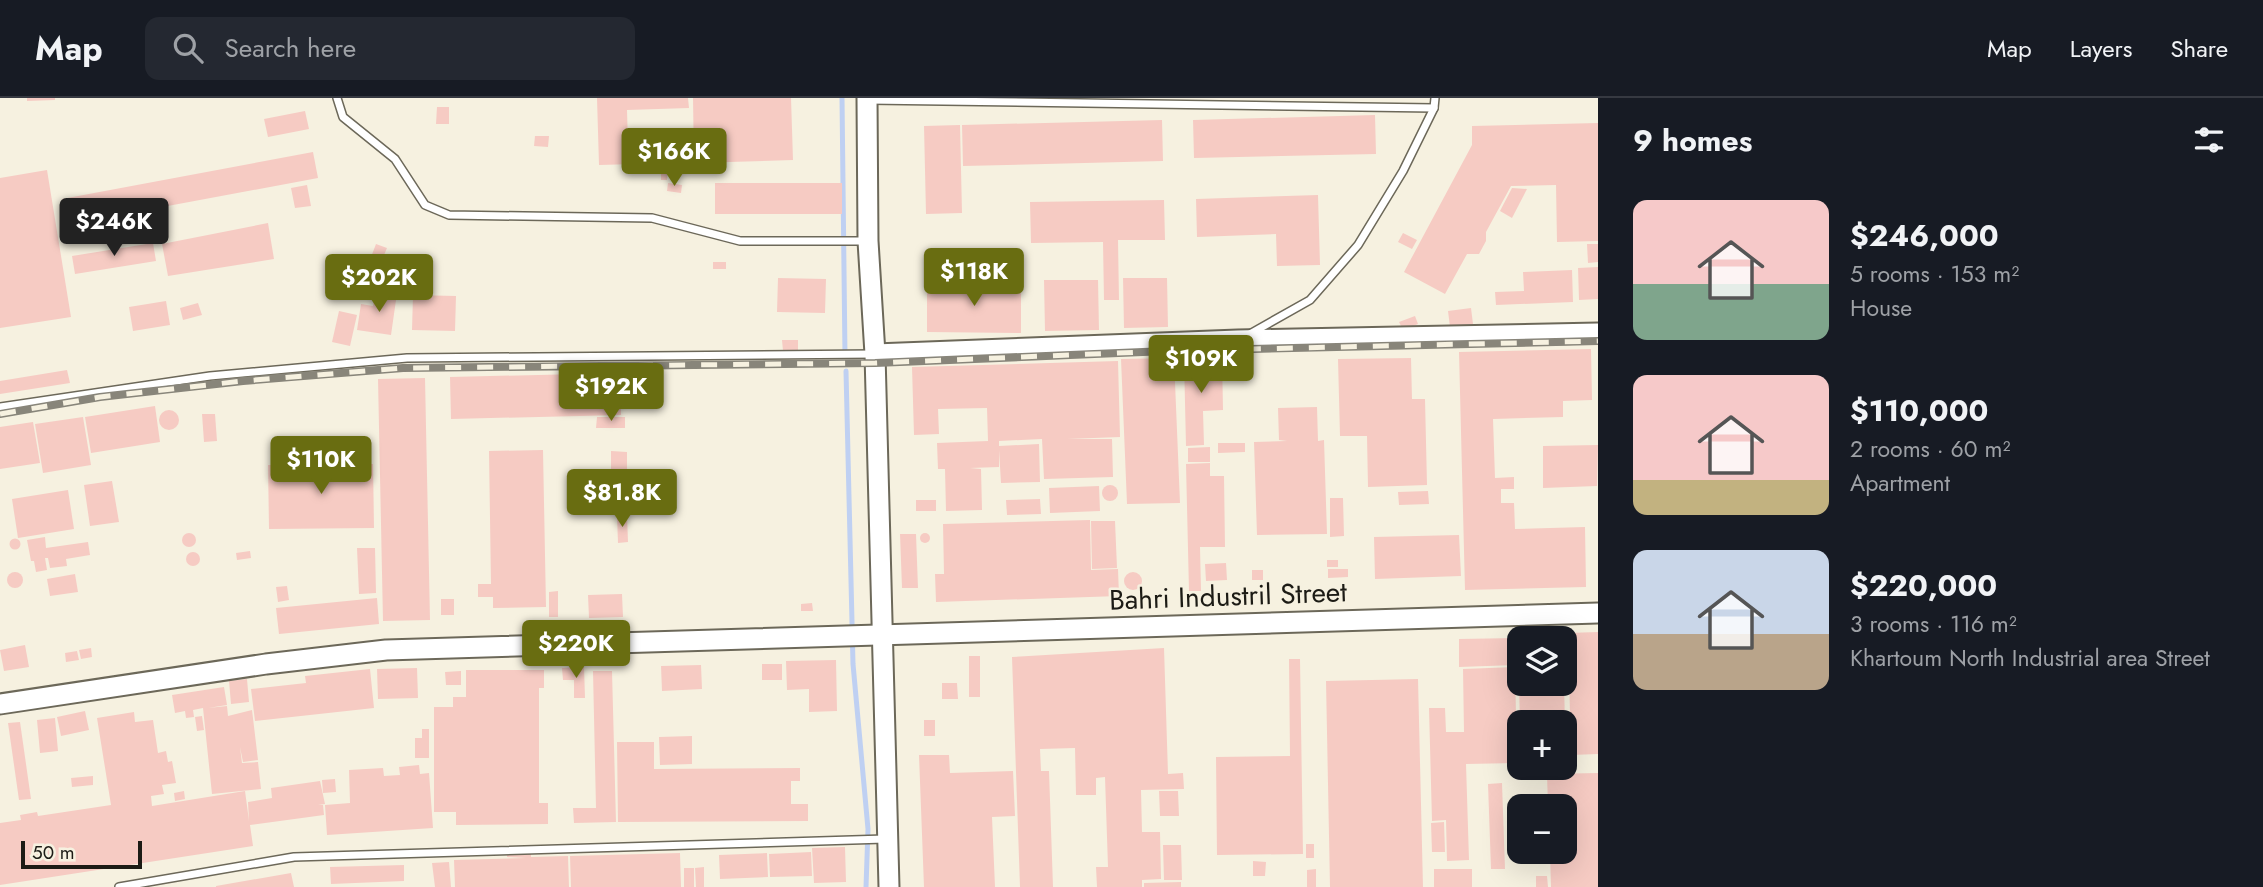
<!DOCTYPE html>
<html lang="en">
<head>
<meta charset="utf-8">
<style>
  :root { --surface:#171b24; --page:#242831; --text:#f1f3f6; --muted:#9ea1a6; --line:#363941; --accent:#696d11 }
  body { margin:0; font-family:Jost,sans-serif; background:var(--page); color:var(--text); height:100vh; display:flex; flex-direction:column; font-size:26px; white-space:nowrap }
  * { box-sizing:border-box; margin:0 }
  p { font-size:23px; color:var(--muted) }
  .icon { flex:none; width:38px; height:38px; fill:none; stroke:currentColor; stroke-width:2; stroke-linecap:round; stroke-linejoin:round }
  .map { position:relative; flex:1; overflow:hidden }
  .drawer { display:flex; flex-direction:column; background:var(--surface); width:665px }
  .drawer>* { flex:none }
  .controls { position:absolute; left:1507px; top:528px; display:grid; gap:14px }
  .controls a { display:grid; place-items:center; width:70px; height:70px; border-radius:14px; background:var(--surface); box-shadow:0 7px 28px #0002; font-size:35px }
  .scale { position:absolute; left:21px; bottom:18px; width:121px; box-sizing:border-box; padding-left:7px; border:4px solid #1c1b15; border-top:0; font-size:19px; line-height:24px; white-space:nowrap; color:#1c1b15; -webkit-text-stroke:5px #f6f1e0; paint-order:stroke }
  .price { position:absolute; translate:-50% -60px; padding:0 16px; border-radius:7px; background:var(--accent); color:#fff; font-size:23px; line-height:46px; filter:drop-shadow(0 2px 4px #0008) }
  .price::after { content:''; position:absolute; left:50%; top:42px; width:21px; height:16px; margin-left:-10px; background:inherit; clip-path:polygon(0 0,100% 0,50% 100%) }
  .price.active { background:#222; color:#fff }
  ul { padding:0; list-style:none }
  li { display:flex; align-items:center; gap:21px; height:175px; padding:0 35px }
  li span { display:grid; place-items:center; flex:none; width:196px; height:140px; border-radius:14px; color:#555 }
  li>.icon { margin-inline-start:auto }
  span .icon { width:84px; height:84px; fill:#fffc; stroke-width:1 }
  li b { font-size:30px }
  h2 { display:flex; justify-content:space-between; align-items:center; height:84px; padding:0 35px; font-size:30px }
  header { display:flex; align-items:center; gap:42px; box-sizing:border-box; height:98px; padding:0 35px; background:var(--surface); border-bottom:2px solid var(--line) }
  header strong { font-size:33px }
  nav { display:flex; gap:38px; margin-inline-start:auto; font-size:24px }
  .search { width:490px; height:63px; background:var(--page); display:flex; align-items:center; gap:18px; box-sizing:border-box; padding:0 24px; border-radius:14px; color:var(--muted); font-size:26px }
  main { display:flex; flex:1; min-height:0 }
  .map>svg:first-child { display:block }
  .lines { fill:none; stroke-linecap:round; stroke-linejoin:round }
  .stream { stroke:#bfd0f2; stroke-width:5 }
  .building { fill:#f6cbc3 }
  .lane-casing { stroke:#6c6859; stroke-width:10 }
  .secondary-casing { stroke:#6c6859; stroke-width:23 }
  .lane { stroke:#fff; stroke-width:7 }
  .secondary { stroke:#fff; stroke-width:19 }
  .rail-casing { stroke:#88857a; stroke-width:8 }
  .rail { stroke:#f6f1e0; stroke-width:5; stroke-dasharray:16; stroke-linecap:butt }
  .labels { text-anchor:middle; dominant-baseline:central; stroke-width:5; stroke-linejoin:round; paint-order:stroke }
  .street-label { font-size:28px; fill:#1c1b15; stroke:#f6f1e0 }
</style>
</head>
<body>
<header>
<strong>Map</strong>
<div class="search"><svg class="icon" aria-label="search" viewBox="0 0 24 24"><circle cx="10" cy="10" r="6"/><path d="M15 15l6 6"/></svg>Search here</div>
<nav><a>Map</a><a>Layers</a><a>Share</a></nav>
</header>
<main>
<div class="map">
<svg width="1598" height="789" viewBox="0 0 1598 789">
  <rect width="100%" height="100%" fill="#f6f1e0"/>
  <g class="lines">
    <g class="stream">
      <path d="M842,0L845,258"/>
      <path d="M846,273L853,566L868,731L866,789"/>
    </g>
  </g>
  <g class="building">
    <path d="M27,0H55V2L27,3Z"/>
    <path d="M597,0H688L689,10L627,12L628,47L672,46V65L599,67Z"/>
    <path d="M693,0H791L793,62L694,65Z"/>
    <path d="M437,9H449V26H436Z"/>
    <path d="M305,13L309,31L268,39L264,21Z"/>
    <path d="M1375,17L1376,56L1194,60L1193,22Z"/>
    <path d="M1162,22L1163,63L963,68L962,27Z"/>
    <path d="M1598,25V143L1557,144L1556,87L1511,88L1486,134V143L1479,156H1467L1445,196L1404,174L1472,47V28Z"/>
    <path d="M960,27L962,115L926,116L924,28Z"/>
    <path d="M535,38H549L548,49L534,48Z"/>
    <path d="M313,54L318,80L66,127L62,101Z"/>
    <path d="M661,69H668L667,82H661Z"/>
    <path d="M47,72L71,219L0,230V80Z"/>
    <path d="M668,85L682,87L681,95L667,93Z"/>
    <rect x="715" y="85" width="127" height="31"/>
    <path d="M307,87L311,108L295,110L291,90Z"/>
    <path d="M1512,90L1527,91L1512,120L1500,113Z"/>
    <path d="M1318,97L1320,167L1277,168L1276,136L1197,139L1196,101Z"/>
    <path d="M1164,102L1165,142H1118L1119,202H1104L1103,144L1031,145L1030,104Z"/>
    <path d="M268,125L274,161L168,178L162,146Z"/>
    <path d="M1403,135L1417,142L1412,151L1398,144Z"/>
    <path d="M153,145L156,163L75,176L72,158Z"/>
    <path d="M376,146L387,150L378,171L368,167Z"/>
    <path d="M1587,146H1598V164L1588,165Z"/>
    <rect x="713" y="164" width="13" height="7"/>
    <path d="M1598,169V201L1579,202L1578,170Z"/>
    <path d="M1572,172L1573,204L1496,207L1495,194L1524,193L1523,174Z"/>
    <path d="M778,180L826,181L825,215L777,214Z"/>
    <path d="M1123,180H1167L1168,229L1124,230Z"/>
    <path d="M1044,182H1098L1099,232L1045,233Z"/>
    <path d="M927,185L1021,186V235L927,234Z"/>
    <path d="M376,192L397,195L391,237L357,232L361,206L373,208Z"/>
    <path d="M413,197L456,198L455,233L412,232Z"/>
    <path d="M166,203L170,227L133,233L129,209Z"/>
    <path d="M198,205L202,217L183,222L180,210Z"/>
    <path d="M1471,210L1473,226L1450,229L1448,213Z"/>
    <path d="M339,213L357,217L350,248L332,244Z"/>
    <path d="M1415,218L1418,226L1403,232L1399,224Z"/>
    <path d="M782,242H798V252L783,253Z"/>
    <path d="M1591,251L1592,302L1563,303V319L1493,321L1495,380L1514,379V391H1501V405H1514L1515,431L1585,429L1586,489L1465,492L1459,254Z"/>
    <path d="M1174,260L1180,405L1127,406L1121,261Z"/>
    <path d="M1222,260L1223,312L1203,313L1204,347L1186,348L1184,261Z"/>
    <path d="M1411,260L1412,301H1425L1427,387L1368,389L1367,338H1340L1338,261Z"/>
    <path d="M1118,263L1120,339L1067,341H1112L1113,379L1044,381L1042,341L999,343V348L1039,346L1040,384L1001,385L999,352V369L970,370L981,371L982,412L946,413L945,371H938L937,345L988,343L987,310L938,311L939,336L914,337L912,269Z"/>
    <path d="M67,272L70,285L0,296V283Z"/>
    <path d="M620,275L621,317L451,321L450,279Z"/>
    <path d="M425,280L430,522L383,523L378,281Z"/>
    <path d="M155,308L160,344L91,355L85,319Z"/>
    <path d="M1317,309L1318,343L1324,342L1327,436L1257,437L1254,344L1287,343L1279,342L1278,310Z"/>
    <circle cx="169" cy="322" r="10"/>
    <path d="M202,316H215L217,343L204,344Z"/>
    <path d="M83,319L91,367L43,375L35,326Z"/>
    <path d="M597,319H625V330H596Z"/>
    <path d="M33,324L40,365L0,371V329Z"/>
    <path d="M1218,345H1245V354L1218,355Z"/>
    <path d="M1598,347L1597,388L1543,390V348Z"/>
    <path d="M1210,349V364H1188V350Z"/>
    <path d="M543,352L546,509L493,510V499H478V486H491L489,353Z"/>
    <path d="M611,353L627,354V381L611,380Z"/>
    <path d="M1210,365V378H1224L1225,449H1200L1201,493H1189L1186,366Z"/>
    <path d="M373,366L374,430L269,431L268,367Z"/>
    <path d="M112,383L119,424L90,428L84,387Z"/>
    <circle cx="1110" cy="395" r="8"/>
    <path d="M1099,388L1100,413L1050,415L1049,390Z"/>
    <path d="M68,392L74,431L18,440L12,401Z"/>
    <path d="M1428,393L1429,406L1399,407L1398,394Z"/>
    <path d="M1330,400H1343L1344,438L1330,439Z"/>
    <path d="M1040,401L1041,416L1007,417L1006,402Z"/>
    <rect x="916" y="402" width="20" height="11"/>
    <path d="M627,417L628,444L618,445L617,418Z"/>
    <path d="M1090,422L1091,472L1118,471L1119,498L936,504L935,476H944L943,426Z"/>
    <path d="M1091,423H1115L1117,470L1092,471Z"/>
    <circle cx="925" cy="440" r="5"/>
    <circle cx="189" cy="442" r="7"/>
    <path d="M900,436H916L918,490H902Z"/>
    <path d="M1459,437L1461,478L1375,481L1374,439Z"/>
    <path d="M45,439L46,450L88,444L90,457L66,461L67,468L50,470L48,460H45L47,472L36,474L34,463H31L27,442Z"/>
    <circle cx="15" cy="446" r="5.5"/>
    <path d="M357,450H375L376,495L359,496Z"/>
    <path d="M250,453L251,460L237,462L236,455Z"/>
    <circle cx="193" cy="461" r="7"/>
    <rect x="1327" y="462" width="11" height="7"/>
    <path d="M1226,465L1227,482L1206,483L1205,466Z"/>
    <path d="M1328,471H1348V479L1328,480Z"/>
    <rect x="1252" y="472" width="11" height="10"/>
    <circle cx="1133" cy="483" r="9"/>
    <circle cx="15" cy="482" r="8"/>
    <path d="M75,476L78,494L50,498L47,481Z"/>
    <path d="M287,488L289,502L278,504L276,489Z"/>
    <path d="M558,493V519H549V494Z"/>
    <path d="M622,496L623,519L589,520L588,497Z"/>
    <path d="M377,500L379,526L279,536L276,510Z"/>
    <rect x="441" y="501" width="13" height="16"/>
    <path d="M812,505L813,513H801V506Z"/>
    <path d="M1598,534V656L1571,657L1568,535Z"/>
    <path d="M1516,540V567L1459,569V541Z"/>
    <path d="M25,547L29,569L4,573L0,552Z"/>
    <path d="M91,550L92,559L81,561L79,552Z"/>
    <path d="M1164,550L1168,676L1183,675L1184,691L1141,692L1142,734H1160L1161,781L1142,782V789H1097L1096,769H1108L1105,679L1096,680V697H1076L1075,650L1040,651L1041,673H1049L1053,789H1020L1012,559Z"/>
    <path d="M77,553L79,562L66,564L65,555Z"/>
    <rect x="969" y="558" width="11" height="41"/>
    <path d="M1289,561H1300L1303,756L1217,757L1216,659L1290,658Z"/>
    <path d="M836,562L837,613L809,614V591L787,592L786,563Z"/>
    <rect x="762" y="566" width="20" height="16"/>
    <path d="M701,567L702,591L662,593L661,568Z"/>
    <path d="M584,569L585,600H574V582H563L562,570Z"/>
    <path d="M1515,569L1517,665L1466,666L1469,762L1447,763L1446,722L1432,723L1429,610H1445L1446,634H1464L1463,571Z"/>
    <path d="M417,570L418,600L378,601L377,571Z"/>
    <path d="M370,571L374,610L255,623L251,591L306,585L305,578Z"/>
    <path d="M466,572H544V590H539V705H548V726L456,727V714H434V609H453V599H466Z"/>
    <path d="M461,573V587H446L445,574Z"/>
    <path d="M593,573H612L616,724L574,725L573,710H596Z"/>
    <path d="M247,581L249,604L231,606L229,583Z"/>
    <path d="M1418,581L1423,789H1330L1326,583Z"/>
    <path d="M942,585H957L958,601H942Z"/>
    <path d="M1519,586H1564L1565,625H1520Z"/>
    <path d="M224,589L227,607L208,610L227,608L228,618L252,612L258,662L243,664L240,649L242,665L258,664L261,691L212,696L203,610L193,612L194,619L186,620L185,613L175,615L172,597Z"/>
    <path d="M85,613L89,632L61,638L57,619Z"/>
    <path d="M134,614L135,624L153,622L158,655L166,653L168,664L172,663L176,685L162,687L164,696L151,698L152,708L245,693L249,723L248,704L272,700L271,690L320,683L325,706L318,707H323L324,717L250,727L253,748L0,787V725L21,722L20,717L37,714L38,718L111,707L97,620Z"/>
    <path d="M202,618L204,632L197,633L195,619Z"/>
    <path d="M55,620L58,653L40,655L37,622Z"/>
    <rect x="924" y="622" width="11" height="16"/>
    <path d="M20,624L31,701L19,702L8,625Z"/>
    <path d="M422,631H429V660H415V640H422Z"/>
    <path d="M692,638V666L660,667L659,639Z"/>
    <path d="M617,644H654V671L800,670V683H791V706H808V723L618,724Z"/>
    <path d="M919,657H949L950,675L1013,673L1015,718L992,719L995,789H924Z"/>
    <path d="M419,667L420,676L429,675L433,730L327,737L325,707L350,705L349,672L383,670L384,678L400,677L399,669Z"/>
    <path d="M1598,675V789H1551L1550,754H1564V709H1548L1547,676Z"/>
    <path d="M93,678V687L72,689L71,680Z"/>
    <path d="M335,681L336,694L323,695L322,682Z"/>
    <path d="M1502,685L1505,771H1491L1488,686Z"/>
    <path d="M184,693L185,701L175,703L174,695Z"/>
    <path d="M1159,693H1178L1179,718H1160Z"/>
    <path d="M1444,724L1445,754H1432L1431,725Z"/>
    <rect x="1306" y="746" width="8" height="14"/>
    <path d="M1163,747H1181L1182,782H1164Z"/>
    <path d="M845,749L846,784L814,785L812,750Z"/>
    <path d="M507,754H531V759L568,758L569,789H455L454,762L526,760L507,759Z"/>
    <path d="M811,754L812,778L770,779L769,756Z"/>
    <path d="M680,755L681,789H571L570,758Z"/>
    <path d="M767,755L768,779L720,781L719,757Z"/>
    <path d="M1253,763L1266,764L1265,778H1253Z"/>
    <path d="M449,764L451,789H435L432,765Z"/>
    <path d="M404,767V783L331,786L330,769Z"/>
    <path d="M704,769V789H696L695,770Z"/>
    <rect x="684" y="770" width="10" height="19"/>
    <path d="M1316,771V789H1307V772Z"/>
    <rect x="1434" y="771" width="38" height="18"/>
    <path d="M291,775L294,789H216V788Z"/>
    <path d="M1536,778H1547L1548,789H1536Z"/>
    <path d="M1181,784V789H1144V785Z"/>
  </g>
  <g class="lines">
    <g class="lane-casing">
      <g id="lane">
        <path d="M337,0L343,19L395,61L425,107L449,117L652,120L740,143H865"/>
        <path d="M868,2L1434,10"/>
        <path d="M1248,237L1310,202L1358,147L1403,73L1434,10L1435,0"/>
        <path d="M0,309L210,278L407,260L875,256"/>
        <path d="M119,789L294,759L885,741"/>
      </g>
    </g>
    <g class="secondary-casing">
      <g id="secondary">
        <path d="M867,0L868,143L875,256L889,789"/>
        <path d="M875,256L1238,242L1598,235"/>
        <path d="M0,606L266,566L386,552L1598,515"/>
      </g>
    </g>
    <use href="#lane" class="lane"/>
    <use href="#secondary" class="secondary"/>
    <g class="rail-casing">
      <path id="rail" d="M0,316L100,299L243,283L403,270L875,265L1167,253L1598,243"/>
    </g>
    <use href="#rail" class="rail"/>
  </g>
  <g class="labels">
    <g class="street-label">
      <text transform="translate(1228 498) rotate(-2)">Bahri Industril Street</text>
    </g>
  </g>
</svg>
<div class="controls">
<a><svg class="icon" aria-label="layers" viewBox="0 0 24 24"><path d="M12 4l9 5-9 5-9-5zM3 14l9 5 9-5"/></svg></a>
<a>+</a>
<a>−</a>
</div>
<div class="scale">50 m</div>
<b class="price" style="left:674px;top:90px">$166K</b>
<b class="price active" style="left:114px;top:160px">$246K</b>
<b class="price" style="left:974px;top:210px">$118K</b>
<b class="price" style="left:379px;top:216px">$202K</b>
<b class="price" style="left:1201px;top:297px">$109K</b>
<b class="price" style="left:611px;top:325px">$192K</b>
<b class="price" style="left:321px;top:398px">$110K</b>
<b class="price" style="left:622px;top:431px">$81.8K</b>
<b class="price" style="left:576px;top:582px">$220K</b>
</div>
<section class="drawer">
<h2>9 homes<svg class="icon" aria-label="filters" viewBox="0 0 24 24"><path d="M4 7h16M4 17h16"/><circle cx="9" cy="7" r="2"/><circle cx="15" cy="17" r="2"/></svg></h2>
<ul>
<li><span style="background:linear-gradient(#f6c9c9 60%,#7fa58c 0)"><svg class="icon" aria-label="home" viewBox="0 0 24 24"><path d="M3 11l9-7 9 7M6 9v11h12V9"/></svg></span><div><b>$246,000</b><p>5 rooms · 153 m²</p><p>House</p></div></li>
<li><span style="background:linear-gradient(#f6c9c9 75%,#c2b280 0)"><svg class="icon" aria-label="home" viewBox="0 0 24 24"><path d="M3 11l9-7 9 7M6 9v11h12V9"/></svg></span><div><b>$110,000</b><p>2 rooms · 60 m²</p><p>Apartment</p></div></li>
<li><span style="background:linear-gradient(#c9d6e8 60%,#b9a48a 0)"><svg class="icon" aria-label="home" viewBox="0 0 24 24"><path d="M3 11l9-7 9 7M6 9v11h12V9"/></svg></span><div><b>$220,000</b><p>3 rooms · 116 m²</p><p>Khartoum North Industrial area Street</p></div></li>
</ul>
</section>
</main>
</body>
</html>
